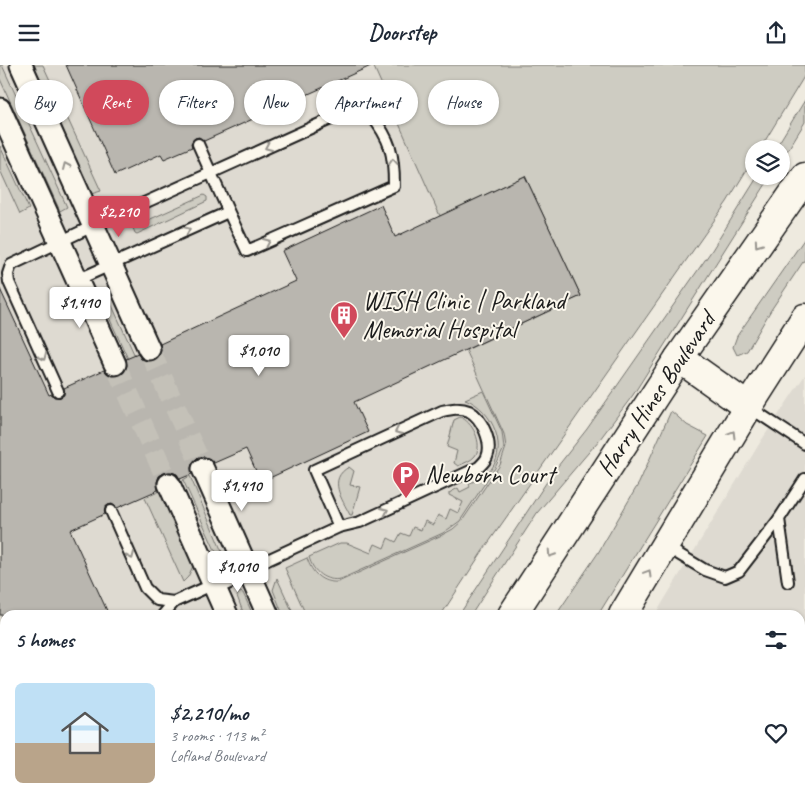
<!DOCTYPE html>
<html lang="en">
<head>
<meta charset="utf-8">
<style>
  :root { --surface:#fff; --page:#f6f6f7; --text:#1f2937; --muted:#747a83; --accent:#d1495b }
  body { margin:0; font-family:Caveat,sans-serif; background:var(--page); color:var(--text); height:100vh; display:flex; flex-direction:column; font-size:19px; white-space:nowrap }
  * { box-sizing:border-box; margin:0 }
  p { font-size:16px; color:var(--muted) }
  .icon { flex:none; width:28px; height:28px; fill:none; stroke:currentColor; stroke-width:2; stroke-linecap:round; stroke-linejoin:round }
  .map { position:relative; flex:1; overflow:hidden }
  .side { position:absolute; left:0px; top:545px; width:805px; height:195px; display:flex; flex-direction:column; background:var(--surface); border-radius:15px 15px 0 0; box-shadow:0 1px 4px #0004 }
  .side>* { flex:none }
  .guide { position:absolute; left:15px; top:15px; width:500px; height:45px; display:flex; gap:10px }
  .fabs { position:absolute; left:745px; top:75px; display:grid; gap:10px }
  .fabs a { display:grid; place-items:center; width:45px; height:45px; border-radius:50%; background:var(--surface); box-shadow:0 1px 4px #0004; font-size:25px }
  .price { position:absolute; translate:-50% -42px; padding:0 11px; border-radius:5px; background:#fff; color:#222; font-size:16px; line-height:32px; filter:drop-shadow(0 1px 2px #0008) }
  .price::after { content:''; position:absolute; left:50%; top:30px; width:15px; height:11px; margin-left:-8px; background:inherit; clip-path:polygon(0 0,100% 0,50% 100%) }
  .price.current { background:var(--accent); color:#fff }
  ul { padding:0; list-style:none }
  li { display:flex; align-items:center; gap:15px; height:125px; padding:0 15px }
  li span { display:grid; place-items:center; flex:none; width:140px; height:100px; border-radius:8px; color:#555 }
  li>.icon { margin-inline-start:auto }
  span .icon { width:60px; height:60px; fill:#fffc; stroke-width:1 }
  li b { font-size:21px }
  h2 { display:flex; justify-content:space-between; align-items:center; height:60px; padding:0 15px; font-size:21px }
  .pill { padding:0 18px; border-radius:22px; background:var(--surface); box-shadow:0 1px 4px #0004; font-size:18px; line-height:45px }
  .pill.current { background:var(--accent); color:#fff }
  header { display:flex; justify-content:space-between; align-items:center; height:65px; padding:0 15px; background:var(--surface); font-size:22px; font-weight:700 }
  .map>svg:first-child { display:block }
  .built { fill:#dedad1 }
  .green { fill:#ceccc2; stroke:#75746f }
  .building { fill:#b9b6af; stroke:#1c1c1c }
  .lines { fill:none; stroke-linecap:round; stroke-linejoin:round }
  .minor-tunnel { stroke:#c4c1b8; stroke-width:21; stroke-dasharray:21 11; stroke-linecap:butt }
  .service-casing { stroke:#1c1c1c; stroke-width:14 }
  .minor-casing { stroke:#1c1c1c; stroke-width:25 }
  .primary-casing { stroke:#1c1c1c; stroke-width:31 }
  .service { stroke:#fbf7ec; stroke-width:10 }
  .minor { stroke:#fbf7ec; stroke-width:21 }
  .primary { stroke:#fbf7ec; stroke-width:28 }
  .oneway { stroke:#97948e }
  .labels { text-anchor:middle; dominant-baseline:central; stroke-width:4; stroke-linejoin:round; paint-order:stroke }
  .poi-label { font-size:25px; fill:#1c1c1c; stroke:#fbf7ec; text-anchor:start }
  .street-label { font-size:25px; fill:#1c1c1c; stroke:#fbf7ec }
</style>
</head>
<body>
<header><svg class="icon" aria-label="menu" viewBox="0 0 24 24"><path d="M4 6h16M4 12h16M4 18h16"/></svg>Doorstep<svg class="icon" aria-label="share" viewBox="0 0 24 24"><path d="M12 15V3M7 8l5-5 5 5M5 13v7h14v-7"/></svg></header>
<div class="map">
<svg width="805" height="740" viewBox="0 0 805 740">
  <rect width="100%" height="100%" fill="#eeeadf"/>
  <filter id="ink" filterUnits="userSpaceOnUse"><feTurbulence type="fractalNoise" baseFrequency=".02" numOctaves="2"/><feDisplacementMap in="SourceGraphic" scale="10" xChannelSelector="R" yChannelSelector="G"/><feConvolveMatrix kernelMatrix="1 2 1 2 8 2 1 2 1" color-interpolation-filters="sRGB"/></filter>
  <g filter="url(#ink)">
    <g class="built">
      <path d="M0,0H805V10L760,84H754V94L727,137L482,487L441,550H5V735H323L320,740H0Z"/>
      <path d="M805,310V740H546L549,735H800V550H655L761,376Z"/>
    </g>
    <g class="green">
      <path d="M0,0H2L67,142L60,146L0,14Z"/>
      <path d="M32,0H43L101,126L91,129Z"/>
      <path d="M373,0H805V10L760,84H754V93L727,137L482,487L441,550H306L285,503L307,493C312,508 321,518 338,517L442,470L453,464L462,456L500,400L506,382L504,369L466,285L581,231L525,111L440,151Z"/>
      <path d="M805,35V57L781,96V84H775Z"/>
      <path d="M0,81L29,144L20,149L0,105Z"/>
      <path d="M758,111H771L633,330L600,374L537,448L471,550H459L554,406L587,364L712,185Z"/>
      <path d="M204,130L207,132V136L137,169L135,168L133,163L135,161Z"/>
      <path d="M805,173V194L771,245L747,286L737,290L733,282L737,271Z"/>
      <path d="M104,223L135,291L128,294L97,226Z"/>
      <path d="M483,326L502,367L504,383L495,403L460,456L443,468L341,514C325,517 313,507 309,492L340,478H347L371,488L375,479L384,483L388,473L396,477L401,468L409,471L413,462L421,465L425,456L433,460L438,450L446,454L450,444L458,448L463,437L449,430V428L458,423L460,427L470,422L469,418C475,416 482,414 487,409C511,386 493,344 465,334Z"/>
      <path d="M671,346L687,360L708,371L598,550H556L598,488L639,418Z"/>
      <path d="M460,352C472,356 484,379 475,391C471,396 464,398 458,401L454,398L457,386L447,382L454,355Z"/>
      <path d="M349,402L354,406L350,420L360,422L352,450H350C342,434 327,414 349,402Z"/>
      <path d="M190,411L225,494L223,496H220L183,415Z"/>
      <path d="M160,426L193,501L188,512L183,517L145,433Z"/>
      <path d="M277,513L294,550H283L273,525Z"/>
      <path d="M240,527L243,528L253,550H244L237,531Z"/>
    </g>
    <g class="building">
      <path d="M66,0H373L204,76L199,72L195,73L191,78L192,82L164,94L161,89L115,110Z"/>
      <path d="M525,111L581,231L354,337L368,367L261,417L246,384L214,398L210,394L205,392H198L193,397L191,403L192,409L180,414L177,409L171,407L164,408L159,411L157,417L158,425L117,443L112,439L108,440L104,445L105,449L70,465L109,550H0V224L49,330L52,329L54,332H60L64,330V323L104,305L108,309L113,311L121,310L125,307L127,301L126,294L138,289L141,294L147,296L155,295L159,292L161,286L160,279L296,216L282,186L381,140L395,172Z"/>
    </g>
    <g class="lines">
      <g class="minor-tunnel">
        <path d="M149,284L203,404"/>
        <path d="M115,299L169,419"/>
      </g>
      <g class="service-casing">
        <g id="service">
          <path d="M77,215L228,147"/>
          <path d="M58,326L9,217L8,209L11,200L93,161L344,48L371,50C391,75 394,89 394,121L247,186C230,151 214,115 198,79"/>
          <path d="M749,342L805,379"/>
          <path d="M111,446L145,523L157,535L174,537"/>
          <path d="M665,481L705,505L725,512L739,506L779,454"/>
          <path d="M248,504L339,462L360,457L479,402C482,399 486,395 487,392C493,378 482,353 469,346C460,342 451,344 442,346L314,405L339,462"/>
          <path d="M788,517L779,454L805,414"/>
          <path d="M163,550L174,537L214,519"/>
          <path d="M4,740L3,734L5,732"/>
          <path d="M89,740L100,735"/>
        </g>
      </g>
      <g class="minor-casing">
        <g id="minor">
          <path d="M21,0L149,284"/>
          <path d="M0,44L115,299"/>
          <path d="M203,404L268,550"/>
          <path d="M169,419L227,550"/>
          <path d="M214,519L248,504"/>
          <path d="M457,735L465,740"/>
        </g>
      </g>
      <g class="primary-casing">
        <g id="primary">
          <path d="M679,293L748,342"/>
          <path d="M512,550L679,293L805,112"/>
          <path d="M623,550L748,342L805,253"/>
          <path d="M389,740L393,735"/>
          <path d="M508,740L511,735"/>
        </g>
      </g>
      <use href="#service" class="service"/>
      <use href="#minor" class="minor"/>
      <use href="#primary" class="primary"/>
    </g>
    <defs><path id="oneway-chevron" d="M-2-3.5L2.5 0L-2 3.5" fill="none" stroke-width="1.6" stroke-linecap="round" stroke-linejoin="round" transform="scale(1.25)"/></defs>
    <g class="oneway">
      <use href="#oneway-chevron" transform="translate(268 82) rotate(156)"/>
      <use href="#oneway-chevron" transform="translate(393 97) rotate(-94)"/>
      <use href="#oneway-chevron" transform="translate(66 101) rotate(-114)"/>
      <use href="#oneway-chevron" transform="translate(187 165) rotate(-25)"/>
      <use href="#oneway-chevron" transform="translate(267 177) rotate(-24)"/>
      <use href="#oneway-chevron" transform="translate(758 179) rotate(125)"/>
      <use href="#oneway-chevron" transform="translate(43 292) rotate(66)"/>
      <use href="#oneway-chevron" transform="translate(398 366) rotate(155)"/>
      <use href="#oneway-chevron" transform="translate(732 369) rotate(-59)"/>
      <use href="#oneway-chevron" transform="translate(385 446) rotate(-25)"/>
      <use href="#oneway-chevron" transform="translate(551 489) rotate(123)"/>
      <use href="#oneway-chevron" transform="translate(131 491) rotate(66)"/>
      <use href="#oneway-chevron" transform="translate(648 508) rotate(-59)"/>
    </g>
  </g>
  <defs>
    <g id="building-pin" transform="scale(1.4375)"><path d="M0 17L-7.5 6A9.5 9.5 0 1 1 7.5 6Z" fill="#d1495b" stroke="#fbf7ec"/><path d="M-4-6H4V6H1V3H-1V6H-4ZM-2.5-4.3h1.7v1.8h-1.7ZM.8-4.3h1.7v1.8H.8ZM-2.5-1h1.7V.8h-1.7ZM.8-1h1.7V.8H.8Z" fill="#fff"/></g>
    <g id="parking-pin" transform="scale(1.4375)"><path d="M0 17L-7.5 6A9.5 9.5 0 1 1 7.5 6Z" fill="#d1495b" stroke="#fbf7ec"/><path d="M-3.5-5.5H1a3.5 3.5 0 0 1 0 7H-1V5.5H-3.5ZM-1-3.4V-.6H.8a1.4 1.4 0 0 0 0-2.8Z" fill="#fff"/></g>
  </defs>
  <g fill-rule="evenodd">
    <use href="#building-pin" x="344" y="250"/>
    <use href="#parking-pin" x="406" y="410"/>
  </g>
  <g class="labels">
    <g class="poi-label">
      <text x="363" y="236">WISH Clinic | Parkland<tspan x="363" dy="29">Memorial Hospital</tspan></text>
      <text x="425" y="410">Newborn Court</text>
    </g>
    <g class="street-label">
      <text transform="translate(656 329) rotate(-56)">Harry Hines Boulevard</text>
    </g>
  </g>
</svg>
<div class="fabs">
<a><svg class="icon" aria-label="layers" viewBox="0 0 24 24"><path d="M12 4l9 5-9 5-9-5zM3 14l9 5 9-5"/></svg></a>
</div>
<b class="price current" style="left:119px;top:173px">$2,210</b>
<b class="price" style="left:80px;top:264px">$1,410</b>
<b class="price" style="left:259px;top:312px">$1,010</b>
<b class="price" style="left:242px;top:447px">$1,410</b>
<b class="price" style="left:238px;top:528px">$1,010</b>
<div class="guide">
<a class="pill">Buy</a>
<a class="pill current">Rent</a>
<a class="pill">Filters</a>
<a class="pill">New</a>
<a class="pill">Apartment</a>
<a class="pill">House</a>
</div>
<section class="side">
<h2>5 homes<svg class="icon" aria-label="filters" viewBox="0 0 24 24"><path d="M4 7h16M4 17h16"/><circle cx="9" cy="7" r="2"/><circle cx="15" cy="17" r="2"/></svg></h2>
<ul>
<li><span style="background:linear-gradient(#bfe0f5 60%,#b9a48a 0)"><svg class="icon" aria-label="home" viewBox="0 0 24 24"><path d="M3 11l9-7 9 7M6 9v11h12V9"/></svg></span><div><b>$2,210/mo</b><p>3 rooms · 113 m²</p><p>Lofland Boulevard</p></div><svg class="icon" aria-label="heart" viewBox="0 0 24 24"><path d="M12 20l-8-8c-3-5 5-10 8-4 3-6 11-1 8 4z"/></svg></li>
</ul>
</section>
</div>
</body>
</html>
